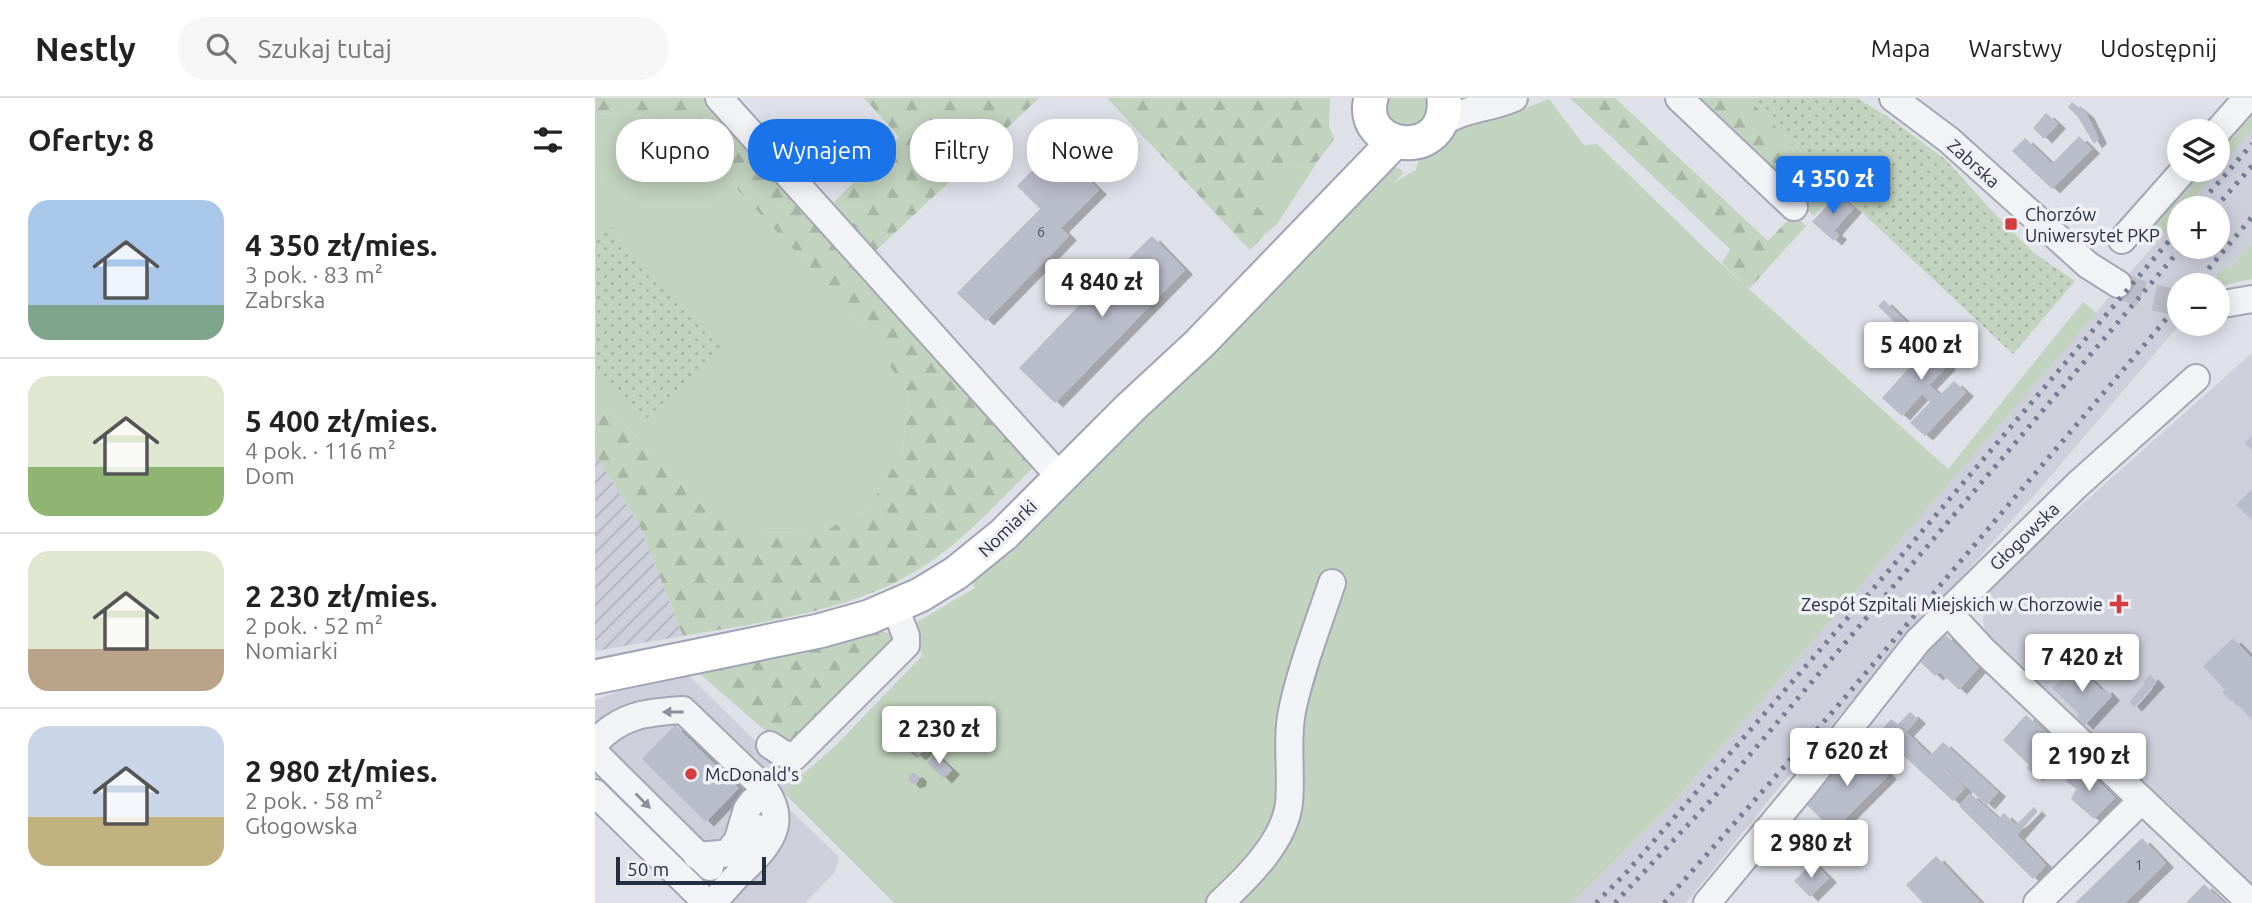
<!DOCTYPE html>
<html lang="pl">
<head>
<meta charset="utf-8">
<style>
  :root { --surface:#fff; --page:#f6f6f6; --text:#222; --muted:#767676; --line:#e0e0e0; --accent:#1a73e8 }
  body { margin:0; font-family:Ubuntu,sans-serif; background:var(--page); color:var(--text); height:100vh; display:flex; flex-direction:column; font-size:26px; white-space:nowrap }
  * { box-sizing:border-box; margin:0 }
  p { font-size:23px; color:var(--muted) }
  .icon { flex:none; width:38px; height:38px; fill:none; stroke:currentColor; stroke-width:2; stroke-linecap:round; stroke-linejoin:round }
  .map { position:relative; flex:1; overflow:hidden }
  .sheet { display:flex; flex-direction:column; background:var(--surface); width:595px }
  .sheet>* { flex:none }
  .hud { position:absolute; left:21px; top:21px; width:665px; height:63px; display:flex; gap:14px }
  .controls { position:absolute; left:1572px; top:21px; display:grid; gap:14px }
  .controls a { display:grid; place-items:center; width:63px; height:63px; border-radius:50%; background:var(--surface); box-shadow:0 4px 18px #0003; font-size:35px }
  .scale { position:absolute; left:21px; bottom:18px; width:150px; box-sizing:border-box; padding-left:7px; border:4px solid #272d41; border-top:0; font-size:19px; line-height:24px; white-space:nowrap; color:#272d41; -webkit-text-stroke:5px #eef0f6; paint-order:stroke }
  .price { position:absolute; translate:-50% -60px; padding:0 16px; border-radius:7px; background:#fff; color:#222; font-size:23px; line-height:46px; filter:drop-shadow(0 2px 4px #0008) }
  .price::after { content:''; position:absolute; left:50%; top:42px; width:21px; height:16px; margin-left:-10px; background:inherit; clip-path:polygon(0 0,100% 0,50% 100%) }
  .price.current { background:var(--accent); color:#fff }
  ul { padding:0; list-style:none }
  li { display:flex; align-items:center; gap:21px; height:175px; padding:0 28px }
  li+li { border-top:2px solid var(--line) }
  li span { display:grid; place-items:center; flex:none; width:196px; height:140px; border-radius:21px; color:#555 }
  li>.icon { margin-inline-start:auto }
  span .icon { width:84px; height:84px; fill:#fffc; stroke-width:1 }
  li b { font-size:30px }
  h2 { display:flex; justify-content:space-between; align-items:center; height:84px; padding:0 28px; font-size:30px }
  .tag { padding:0 24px; border-radius:28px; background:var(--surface); box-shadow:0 4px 18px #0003; font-size:24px; line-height:63px }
  .tag.current { background:var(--accent); color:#fff }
  header { display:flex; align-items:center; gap:42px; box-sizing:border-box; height:98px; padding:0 35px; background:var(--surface); border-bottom:2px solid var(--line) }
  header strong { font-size:33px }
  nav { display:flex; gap:38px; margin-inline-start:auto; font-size:24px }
  .search { width:490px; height:63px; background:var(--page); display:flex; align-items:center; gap:18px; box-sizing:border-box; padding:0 24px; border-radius:28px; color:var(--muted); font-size:26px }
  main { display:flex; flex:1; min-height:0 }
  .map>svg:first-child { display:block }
  .built { fill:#cdd0db }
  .industrial { fill:url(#industrial-furrows) }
  .green { fill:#c2d3bf }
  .forest { fill:url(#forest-firs) }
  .park { fill:url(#park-dots) }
  .building { fill:#b9bcc9; filter:url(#shadow) }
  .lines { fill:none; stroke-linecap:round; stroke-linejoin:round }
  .minor-tunnel { stroke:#babdc7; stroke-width:26; stroke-dasharray:26 13; stroke-linecap:butt }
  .minor-casing { stroke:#a4a7b3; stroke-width:30 }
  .major-casing { stroke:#9ea3b5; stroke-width:37 }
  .minor { stroke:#f2f3f7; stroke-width:26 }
  .major { stroke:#fff; stroke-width:33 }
  .rail { stroke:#777e93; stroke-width:5; stroke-dasharray:3.5 7; stroke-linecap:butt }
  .oneway { fill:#8c909c }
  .poi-dot { fill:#d43e3e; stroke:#eef0f6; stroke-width:2.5 }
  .labels { text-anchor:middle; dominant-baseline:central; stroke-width:7; stroke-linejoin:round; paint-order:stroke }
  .number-label { font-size:14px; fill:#4c5163 }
  .street-label { font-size:18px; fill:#272d41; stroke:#eef0f6 }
  .poi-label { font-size:18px; fill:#272d41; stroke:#eef0f6; text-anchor:start }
</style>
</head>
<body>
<header>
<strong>Nestly</strong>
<div class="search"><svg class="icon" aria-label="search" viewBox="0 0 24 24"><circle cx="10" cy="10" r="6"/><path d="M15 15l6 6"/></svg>Szukaj tutaj</div>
<nav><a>Mapa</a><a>Warstwy</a><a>Udostępnij</a></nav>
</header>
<main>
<section class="sheet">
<h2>Oferty: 8<svg class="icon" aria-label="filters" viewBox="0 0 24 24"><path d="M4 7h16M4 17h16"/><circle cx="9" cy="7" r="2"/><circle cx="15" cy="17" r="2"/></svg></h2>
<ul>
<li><span style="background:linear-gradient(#a9c7e8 75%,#7fa58c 0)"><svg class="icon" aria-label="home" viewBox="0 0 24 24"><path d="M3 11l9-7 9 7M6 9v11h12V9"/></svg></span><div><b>4 350 zł/mies.</b><p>3 pok. · 83 m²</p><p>Zabrska</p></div></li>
<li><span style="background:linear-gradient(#dfe7d0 65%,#8fb573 0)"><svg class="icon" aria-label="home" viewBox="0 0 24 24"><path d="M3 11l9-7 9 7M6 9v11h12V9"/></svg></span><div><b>5 400 zł/mies.</b><p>4 pok. · 116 m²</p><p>Dom</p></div></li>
<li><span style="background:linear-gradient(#dfe7d0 70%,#b9a48a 0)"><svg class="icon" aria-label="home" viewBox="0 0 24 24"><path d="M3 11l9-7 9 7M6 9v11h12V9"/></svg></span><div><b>2 230 zł/mies.</b><p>2 pok. · 52 m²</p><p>Nomiarki</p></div></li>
<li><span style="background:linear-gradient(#c9d6e8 65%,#c2b280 0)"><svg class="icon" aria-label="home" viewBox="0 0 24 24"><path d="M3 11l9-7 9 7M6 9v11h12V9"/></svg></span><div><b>2 980 zł/mies.</b><p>2 pok. · 58 m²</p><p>Głogowska</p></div></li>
</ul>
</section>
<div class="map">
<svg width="1657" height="805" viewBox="0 0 1657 805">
  <defs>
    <pattern id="industrial-furrows" width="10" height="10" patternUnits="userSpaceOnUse" patternTransform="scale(1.75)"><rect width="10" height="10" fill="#cdd0db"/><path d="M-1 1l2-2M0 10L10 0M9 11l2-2" fill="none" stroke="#b0b3bd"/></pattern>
    <pattern id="forest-firs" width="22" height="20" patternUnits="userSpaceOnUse" patternTransform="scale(1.75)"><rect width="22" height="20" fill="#c2d3bf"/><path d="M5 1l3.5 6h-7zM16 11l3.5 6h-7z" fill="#a7b5a5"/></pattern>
    <pattern id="park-dots" width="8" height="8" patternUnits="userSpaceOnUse" patternTransform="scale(1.75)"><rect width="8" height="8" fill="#c2d3bf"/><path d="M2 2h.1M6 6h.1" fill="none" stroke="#a7b5a5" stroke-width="1.8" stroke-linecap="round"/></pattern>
    <filter id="shadow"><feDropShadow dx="8" dy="4.5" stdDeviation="0" flood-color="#0004"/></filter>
  </defs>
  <rect width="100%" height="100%" fill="#dfe1e9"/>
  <g class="built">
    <path d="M1657,32V144L1620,187H1584L1585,226L1442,394L1216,650L1091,805H976L1073,710L1584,118V149H1622V110H1590Z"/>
    <path d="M1657,255V787L1392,544L1388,521L1393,490Z"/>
    <path d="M94,578L200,682L191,691V708L244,759L240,774L210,805H99L0,708V602L21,594Z"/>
  </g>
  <path class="industrial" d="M0,356L45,428L88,538L0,553Z"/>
  <g class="green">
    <path d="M791,0H831L833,11L828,24L809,31L791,18Z"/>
    <path d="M954,1L989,47L1002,46L1123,163L1353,371L1488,204L1501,215L1073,710L976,805H299L191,697V691L240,648L327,558L319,533L322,524L380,490L376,483L788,65L804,70L808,75L798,85L821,72L824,61L842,53L860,35L872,27L921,14Z"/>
    <path d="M1657,7V32L1590,110H1584V118L1560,146L1547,135L1601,72H1622V47Z"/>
    <path d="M19,15L59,19L112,54L136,85L235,190L282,248L314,297L307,355L271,413L224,435L150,434L112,413L0,295V16Z"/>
    <path d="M723,63L682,126L671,136C677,121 669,114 659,106V90L664,84L676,79L687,67L695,65L709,69Z"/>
    <path d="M1657,144V181L1630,187H1617V183L1629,168L1634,171Z"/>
  </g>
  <g class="forest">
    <path d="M0,0H111L441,364L435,373C402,405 370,441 332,466C260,514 171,523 88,538L45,428L0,356V295L112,413L150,434L224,435L271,413L307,355L314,297L282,248L235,190L136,85L112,54L59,19L19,15L0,16Z"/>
    <path d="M269,0H444L275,158L232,111L304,39Z"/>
    <path d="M512,0H735L734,28L739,41L723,63L709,69L695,65L687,67L677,79L664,84L659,90V106C683,126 674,133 655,152Z"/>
    <path d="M975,0H1020L1173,143L1199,116L1211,128L1154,191L1127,165L1135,151Z"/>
    <path d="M1092,0H1153L1243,92L1219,118Z"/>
    <path d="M276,531L288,533L301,540L211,640L181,642L99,571Z"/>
  </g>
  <g class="park">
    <path d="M1153,0H1262L1293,19L1351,62L1399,115L1439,155L1480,183L1418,256L1243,92Z"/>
    <path d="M12,125L130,248L50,322L0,270V136Z"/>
  </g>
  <g class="building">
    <path d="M1477,4L1491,15L1504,41L1499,46L1483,19L1473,9Z"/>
    <path d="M1451,15L1463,26L1449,41L1438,30Z"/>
    <path d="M1484,38L1497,51L1457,91L1417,53L1430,40L1457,66Z"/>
    <path d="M460,49L504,92L466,130L474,138L391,223L362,195L445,111L422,88Z"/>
    <path d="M1242,96L1259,110L1239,133L1244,137L1239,143L1217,124Z"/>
    <path d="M557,138L590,172L460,305L424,270L511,179L518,176Z"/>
    <path d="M1289,202L1343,255L1341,256L1353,267L1334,287L1345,297L1359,283L1371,294L1330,338L1315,325L1335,304L1327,296L1307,318L1287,300L1329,253L1283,208Z"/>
    <path d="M1657,338V352L1650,345Z"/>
    <path d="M1657,391V422L1641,407Z"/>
    <path d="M1350,536L1384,569L1364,592L1345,574L1340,578L1324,563Z"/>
    <path d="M1638,540L1657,560V622L1638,601L1635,603L1627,594L1630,592L1608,568Z"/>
    <path d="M1480,567L1507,592L1509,590L1517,598L1490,627L1482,619L1484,616L1457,590Z"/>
    <path d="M1555,577L1562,584L1539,609L1534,604L1549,587L1550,582Z"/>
    <path d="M1315,614L1323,621L1311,634L1370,690L1358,703L1284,635L1296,621L1303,626Z"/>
    <path d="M1431,617L1468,649L1440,678L1432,670L1434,667L1408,642Z"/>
    <path d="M309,626L332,649L323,658L317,653L314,655L308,650L310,647L300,636Z"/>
    <path d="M80,627L144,690L111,724L47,661Z"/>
    <path d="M1348,644L1403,694L1392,707L1336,657Z"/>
    <path d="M1277,647L1284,655L1278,661L1294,677L1238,733L1209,704L1266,648L1270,652Z"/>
    <path d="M340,656L357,672L349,681L332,665Z"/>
    <path d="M1486,667L1520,700L1499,721L1476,701L1481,691L1471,683Z"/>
    <path d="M320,675L324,679L323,684L317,686L313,682L315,676Z"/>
    <path d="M1375,695L1404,721L1409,715L1420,726L1424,724L1439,709L1443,713L1422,737L1451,767L1438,781L1364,708Z"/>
    <path d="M1547,740L1571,765L1530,805H1480Z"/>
    <path d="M1341,758L1386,805H1328L1311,787Z"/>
    <path d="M1218,764L1234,780L1215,799L1199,783Z"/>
    <path d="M1609,786L1629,805H1591Z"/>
  </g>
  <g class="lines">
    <path class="minor-tunnel" d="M1523,186L1551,198L1584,205"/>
    <g class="minor-casing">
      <g id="minor">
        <path d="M124,0L465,379"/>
        <path d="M1084,0L1199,109"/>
        <path d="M1298,0L1354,42L1493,167L1523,186"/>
        <path d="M845,26C868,10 894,11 919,0"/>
        <path d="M1622,34L1652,0"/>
        <path d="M1527,142L1589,72"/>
        <path d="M1622,207L1657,201"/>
        <path d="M1353,514L1389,553L1656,805"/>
        <path d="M0,645C25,617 52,614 88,612L168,689C197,727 170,751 143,777C134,786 126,796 117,805"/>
        <path d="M175,647L187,655L199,659L311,547V538L300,509"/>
        <path d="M0,655L115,769"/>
        <path d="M0,695L112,805"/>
        <path d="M138,748L142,744L152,711L158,703"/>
        <path d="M102,758L148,754L158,743L162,730"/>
        <path d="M625,805C652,780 690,743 694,705C697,674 691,643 697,613C706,570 723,527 737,485"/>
        <path d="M1112,805L1209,688L1323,543L1482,387L1601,280"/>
        <path d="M1442,805L1547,702"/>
      </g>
    </g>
    <g class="major-casing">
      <g id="major">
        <path d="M776,0C762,54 855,65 849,0"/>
        <path d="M0,579L224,533L274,519L325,497L361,475L409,436L535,310L604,246L799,44"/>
      </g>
    </g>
    <use href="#minor" class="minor"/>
    <use href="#major" class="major"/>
    <g class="rail">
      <path d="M1601,110L1657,46"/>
      <path d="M1620,110L1657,68"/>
      <path d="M1600,187L1657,119"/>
      <path d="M1001,805L1031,775L1290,477L1584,131"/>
      <path d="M1020,805L1118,700L1587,149"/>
      <path d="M1069,805L1241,610L1584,206"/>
    </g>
  </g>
  <defs><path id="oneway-solid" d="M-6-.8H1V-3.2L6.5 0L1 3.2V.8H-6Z" transform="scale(1.75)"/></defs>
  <g class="oneway">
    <use href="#oneway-solid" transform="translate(78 614) rotate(180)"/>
    <use href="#oneway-solid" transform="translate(48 703) rotate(45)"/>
  </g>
  <g class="poi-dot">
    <rect x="1409" y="119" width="14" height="14" rx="3.5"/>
    <path d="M1520.5 495.5h7v7h7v7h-7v7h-7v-7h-7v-7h7z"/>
    <circle cx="96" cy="676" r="7"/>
  </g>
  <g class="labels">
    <g class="number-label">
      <text x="446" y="134">6</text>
      <text x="1544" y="767">1</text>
    </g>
    <g class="street-label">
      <text transform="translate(1379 65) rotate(42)">Zabrska</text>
      <text transform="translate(412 430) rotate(-44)">Nomiarki</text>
      <text transform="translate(1429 438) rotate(-44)">Głogowska</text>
    </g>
    <g class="poi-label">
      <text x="1430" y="116">Chorzów<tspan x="1430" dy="21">Uniwersytet PKP</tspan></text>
      <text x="1508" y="506" text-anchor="end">Zespół Szpitali Miejskich w Chorzowie</text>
      <text x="110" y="676">McDonald's</text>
    </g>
  </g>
</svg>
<div class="controls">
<a><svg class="icon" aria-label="layers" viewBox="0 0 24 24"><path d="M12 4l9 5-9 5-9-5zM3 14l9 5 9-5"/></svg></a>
<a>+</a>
<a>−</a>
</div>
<div class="scale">50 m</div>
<b class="price current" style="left:1238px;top:118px">4 350 zł</b>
<b class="price" style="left:507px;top:221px">4 840 zł</b>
<b class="price" style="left:1326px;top:284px">5 400 zł</b>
<b class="price" style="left:1487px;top:596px">7 420 zł</b>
<b class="price" style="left:344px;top:668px">2 230 zł</b>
<b class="price" style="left:1252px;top:690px">7 620 zł</b>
<b class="price" style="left:1494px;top:695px">2 190 zł</b>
<b class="price" style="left:1216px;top:782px">2 980 zł</b>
<div class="hud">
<a class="tag">Kupno</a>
<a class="tag current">Wynajem</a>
<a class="tag">Filtry</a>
<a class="tag">Nowe</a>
</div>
</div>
</main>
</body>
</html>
